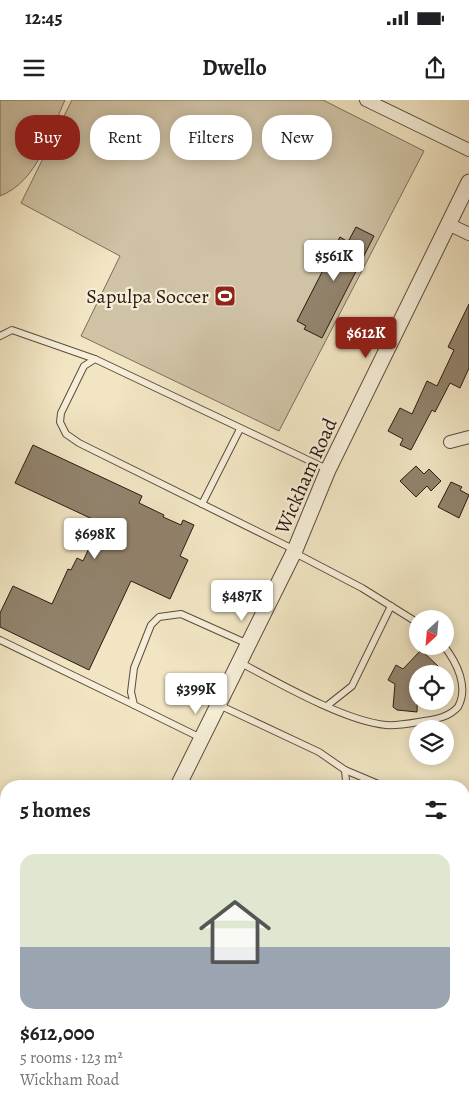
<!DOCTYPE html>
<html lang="en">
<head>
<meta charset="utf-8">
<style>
  :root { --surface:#fff; --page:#f6f6f6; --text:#202124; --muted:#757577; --line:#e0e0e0; --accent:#8f2418 }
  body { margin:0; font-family:Alegreya,serif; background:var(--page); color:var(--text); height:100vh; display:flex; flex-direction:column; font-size:19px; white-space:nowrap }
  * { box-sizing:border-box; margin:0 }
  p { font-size:16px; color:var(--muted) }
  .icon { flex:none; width:28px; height:28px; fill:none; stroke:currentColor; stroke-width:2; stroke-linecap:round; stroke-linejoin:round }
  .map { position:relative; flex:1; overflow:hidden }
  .details { position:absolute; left:0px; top:680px; width:470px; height:335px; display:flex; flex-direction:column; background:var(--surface); border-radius:20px 20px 0 0; box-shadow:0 2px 12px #0003 }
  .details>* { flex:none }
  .top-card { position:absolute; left:15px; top:15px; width:440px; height:45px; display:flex; gap:10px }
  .needle { width:32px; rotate:206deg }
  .buttons { position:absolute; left:409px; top:510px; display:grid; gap:10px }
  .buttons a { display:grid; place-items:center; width:45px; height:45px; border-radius:50%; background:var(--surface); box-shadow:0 2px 12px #0003; font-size:25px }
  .price { position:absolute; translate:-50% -42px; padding:0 11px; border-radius:5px; background:#fff; color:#222; font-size:16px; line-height:32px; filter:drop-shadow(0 1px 2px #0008) }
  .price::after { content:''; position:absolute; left:50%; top:30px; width:15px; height:11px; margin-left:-8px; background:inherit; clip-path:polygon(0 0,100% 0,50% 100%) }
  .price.selected { background:var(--accent); color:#fff }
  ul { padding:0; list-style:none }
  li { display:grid; align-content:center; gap:10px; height:265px; padding:0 20px }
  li+li { border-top:1px solid var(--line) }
  li span { display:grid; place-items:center; height:155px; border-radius:15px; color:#555 }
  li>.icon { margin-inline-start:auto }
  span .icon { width:90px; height:90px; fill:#fffc; stroke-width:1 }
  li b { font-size:21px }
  h2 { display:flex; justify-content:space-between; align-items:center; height:60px; padding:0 20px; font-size:21px }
  .chip { padding:0 18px; border-radius:20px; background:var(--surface); box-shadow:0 2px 12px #0003; font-size:18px; line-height:45px }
  .chip.selected { background:var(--accent); color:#fff }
  .status { display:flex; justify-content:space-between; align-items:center; height:35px; padding:0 25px; background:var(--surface); direction:ltr }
  .status svg { height:14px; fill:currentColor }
  header { display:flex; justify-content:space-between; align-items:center; height:65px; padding:0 20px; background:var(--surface); font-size:22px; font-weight:700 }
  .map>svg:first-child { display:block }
  .green { fill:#cfc2a5; stroke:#7d6e5a }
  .building { fill:#92836d; stroke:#2b1910 }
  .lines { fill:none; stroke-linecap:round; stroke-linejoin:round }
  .service-casing { stroke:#5c4c3d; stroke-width:8 }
  .minor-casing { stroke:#5c4c3d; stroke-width:14 }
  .tertiary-casing { stroke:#5c4c3d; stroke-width:17 }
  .service { stroke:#f6eed8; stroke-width:6 }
  .minor { stroke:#f6eed8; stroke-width:12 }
  .tertiary { stroke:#f6eed8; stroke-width:15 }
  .labels { text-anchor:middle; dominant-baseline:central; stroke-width:4.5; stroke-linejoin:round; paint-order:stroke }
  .poi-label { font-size:20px; fill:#2b1910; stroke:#f6eed8; text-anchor:end }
  .street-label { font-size:20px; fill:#2b1910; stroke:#f6eed8 }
</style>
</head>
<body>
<div class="status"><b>12:45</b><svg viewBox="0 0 49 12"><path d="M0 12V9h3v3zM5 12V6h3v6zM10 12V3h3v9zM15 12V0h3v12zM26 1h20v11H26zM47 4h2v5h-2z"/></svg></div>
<header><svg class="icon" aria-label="menu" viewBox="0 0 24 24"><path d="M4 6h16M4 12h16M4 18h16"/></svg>Dwello<svg class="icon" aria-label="share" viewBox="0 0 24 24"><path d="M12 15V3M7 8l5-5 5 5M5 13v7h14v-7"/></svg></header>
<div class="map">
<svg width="469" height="1015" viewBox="0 0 469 1015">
  <rect width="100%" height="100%" fill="#f1e5c3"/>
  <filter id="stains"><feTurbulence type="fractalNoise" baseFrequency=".004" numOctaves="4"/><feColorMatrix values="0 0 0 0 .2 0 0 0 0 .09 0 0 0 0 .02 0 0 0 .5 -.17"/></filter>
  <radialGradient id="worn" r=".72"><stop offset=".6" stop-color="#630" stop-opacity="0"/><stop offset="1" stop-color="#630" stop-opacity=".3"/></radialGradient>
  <g class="green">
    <path d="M0,0H65C49,35 38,81 0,96Z"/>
    <path d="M72,0H323L424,51L279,331L81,236L120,156L21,103Z"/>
  </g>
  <g class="building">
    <path d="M356,127L374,136L322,238L304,229L306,226L297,221L340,137L348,142Z"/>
    <path d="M469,204V268L460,288L450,283L435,312L432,310L411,350L400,345L403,339L388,331L400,308L412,314L427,281L437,286L454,250L448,247Z"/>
    <path d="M33,345L142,396L139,403L164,415L163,417L181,425L183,420L194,425L180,456L188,460L170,499L131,481L89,570L0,527V513L13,486L52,504L68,469L71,470L77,458L83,461L101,423L15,383Z"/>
    <path d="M416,366L424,374L429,369L441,381L431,391L427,386L416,397L400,381Z"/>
    <path d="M451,382L462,387L460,390L469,395L459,418L438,407Z"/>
    <path d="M421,550L439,567L433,574H418L417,612L397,610L393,607L395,584L388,580L396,565L403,569Z"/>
  </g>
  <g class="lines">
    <g class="service-casing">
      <g id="service">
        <path d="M0,236L12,230L95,259"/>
        <path d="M202,404L240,329"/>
        <path d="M295,450L79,343L66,334L60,322L61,313L84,266L95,259L327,369"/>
        <path d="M295,453L362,488L418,523"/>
        <path d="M0,540L134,605"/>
        <path d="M239,562C277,582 344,621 386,625C398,626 412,623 424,621C437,619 449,617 458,607C469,587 457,563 444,546"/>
        <path d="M219,605L319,652L345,670L346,681L344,686"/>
        <path d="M328,605L352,586L391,506"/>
        <path d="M201,638L134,605L131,592L134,568L151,525L159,517L181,514L248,544"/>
        <path d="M345,670L383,686"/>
        <path d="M464,717L469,718"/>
      </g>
    </g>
    <g class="minor-casing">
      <g id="minor">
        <path d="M366,0L469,50"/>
        <path d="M448,124L469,134"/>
        <path d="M450,342L469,337"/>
        <path d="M71,1009L83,1015"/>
      </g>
    </g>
    <g class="tertiary-casing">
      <g id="tertiary">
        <path d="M178,686L295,450L328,370L469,82"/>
        <path d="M15,1015L18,1009"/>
      </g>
    </g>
    <use href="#service" class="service"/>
    <use href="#minor" class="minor"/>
    <use href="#tertiary" class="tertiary"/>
  </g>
  <defs>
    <g id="stadium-square" transform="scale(1.125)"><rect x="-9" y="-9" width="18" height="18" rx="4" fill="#8f2418" stroke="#f6eed8"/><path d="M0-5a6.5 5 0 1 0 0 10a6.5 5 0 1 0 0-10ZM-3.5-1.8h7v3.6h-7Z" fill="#fff"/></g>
  </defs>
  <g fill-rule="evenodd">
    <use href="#stadium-square" x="225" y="196"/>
  </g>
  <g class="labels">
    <g class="poi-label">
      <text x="209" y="196">Sapulpa Soccer</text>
    </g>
    <g class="street-label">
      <text transform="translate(306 376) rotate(-66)">Wickham Road</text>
    </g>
  </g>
  <rect width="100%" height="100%" filter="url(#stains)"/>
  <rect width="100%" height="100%" fill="url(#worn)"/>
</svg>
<div class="buttons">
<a><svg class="needle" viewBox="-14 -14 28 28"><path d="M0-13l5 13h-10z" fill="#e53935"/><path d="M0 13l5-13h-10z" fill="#757577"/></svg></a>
<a><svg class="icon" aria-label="locate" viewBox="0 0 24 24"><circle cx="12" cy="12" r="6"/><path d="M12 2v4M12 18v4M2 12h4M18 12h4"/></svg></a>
<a><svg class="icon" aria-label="layers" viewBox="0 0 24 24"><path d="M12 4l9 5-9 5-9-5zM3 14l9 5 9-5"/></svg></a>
</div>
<b class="price" style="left:334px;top:182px">$561K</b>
<b class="price selected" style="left:366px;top:259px">$612K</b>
<b class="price" style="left:95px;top:460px">$698K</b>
<b class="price" style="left:242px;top:522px">$487K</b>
<b class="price" style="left:196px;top:615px">$399K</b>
<div class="top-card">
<a class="chip selected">Buy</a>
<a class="chip">Rent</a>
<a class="chip">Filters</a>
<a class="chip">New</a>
</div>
<section class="details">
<h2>5 homes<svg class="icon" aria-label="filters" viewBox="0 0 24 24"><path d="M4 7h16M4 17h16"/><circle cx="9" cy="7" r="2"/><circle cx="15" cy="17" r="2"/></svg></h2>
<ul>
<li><span style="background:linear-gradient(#dfe7d0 60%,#9aa5b1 0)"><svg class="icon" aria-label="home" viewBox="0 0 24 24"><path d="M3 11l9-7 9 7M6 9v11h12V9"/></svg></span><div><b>$612,000</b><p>5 rooms · 123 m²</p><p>Wickham Road</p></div></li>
</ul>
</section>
</div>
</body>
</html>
